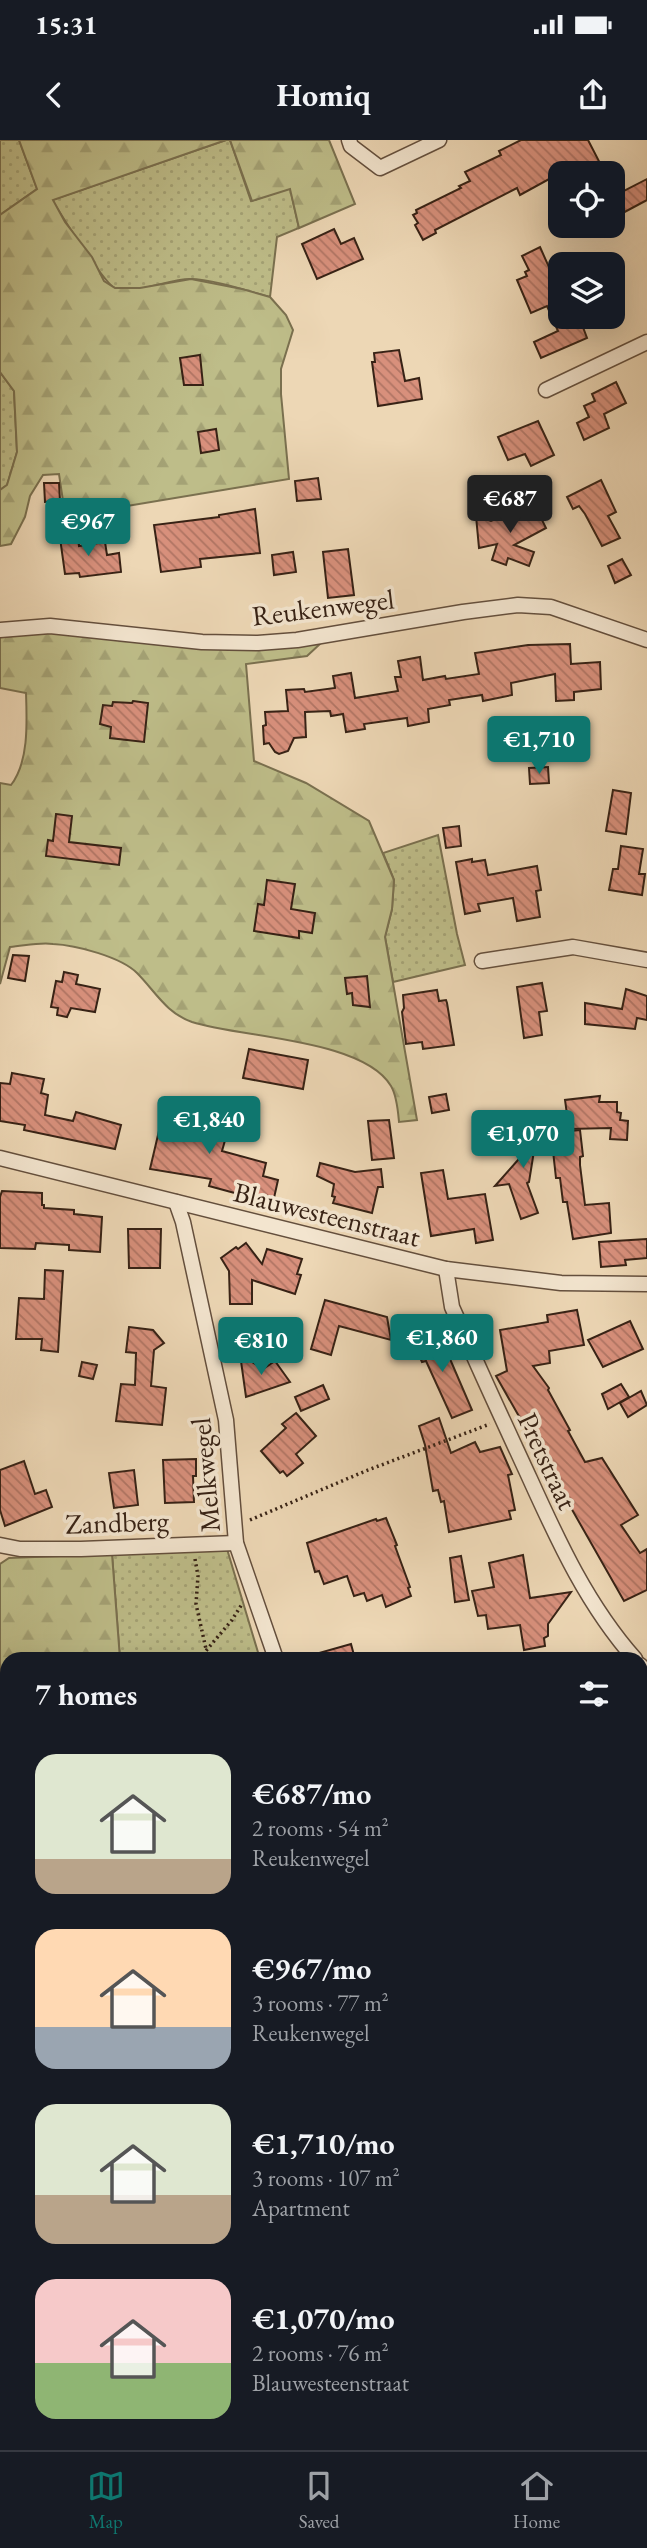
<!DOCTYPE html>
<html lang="en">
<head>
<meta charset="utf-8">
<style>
  :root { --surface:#171b24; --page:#242831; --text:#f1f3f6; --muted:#9ea1a6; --line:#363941; --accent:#0f766e }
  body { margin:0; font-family:"EB Garamond",serif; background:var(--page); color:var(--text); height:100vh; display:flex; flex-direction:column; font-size:26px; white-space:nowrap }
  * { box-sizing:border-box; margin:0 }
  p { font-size:23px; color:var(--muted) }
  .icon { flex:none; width:38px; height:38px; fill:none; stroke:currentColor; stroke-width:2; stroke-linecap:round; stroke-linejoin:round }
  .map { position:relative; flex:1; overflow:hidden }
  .side { position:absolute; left:0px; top:1512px; width:648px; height:798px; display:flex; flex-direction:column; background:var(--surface); border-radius:21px 21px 0 0; box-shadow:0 7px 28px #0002 }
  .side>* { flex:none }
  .tools { position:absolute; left:548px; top:21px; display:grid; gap:14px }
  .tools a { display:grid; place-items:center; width:77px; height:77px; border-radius:14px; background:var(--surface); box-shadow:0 7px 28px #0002; font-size:35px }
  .price { position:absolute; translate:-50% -60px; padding:0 16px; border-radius:7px; background:var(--accent); color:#fff; font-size:23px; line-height:46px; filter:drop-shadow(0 2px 4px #0008) }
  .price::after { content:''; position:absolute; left:50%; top:42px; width:21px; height:16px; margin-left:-10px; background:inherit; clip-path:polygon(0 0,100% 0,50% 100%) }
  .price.on { background:#222; color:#fff }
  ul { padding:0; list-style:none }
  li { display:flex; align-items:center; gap:21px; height:175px; padding:0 35px }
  li span { display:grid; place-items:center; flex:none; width:196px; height:140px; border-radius:21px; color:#555 }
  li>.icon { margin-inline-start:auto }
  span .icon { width:84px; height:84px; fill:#fffc; stroke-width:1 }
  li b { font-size:30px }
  h2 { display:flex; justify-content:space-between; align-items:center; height:84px; padding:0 35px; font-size:30px }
  .status { display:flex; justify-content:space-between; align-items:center; height:49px; padding:0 35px; background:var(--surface); direction:ltr }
  .status svg { height:19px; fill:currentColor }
  header { display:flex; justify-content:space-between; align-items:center; height:91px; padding:0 35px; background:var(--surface); font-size:32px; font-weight:700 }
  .dock { display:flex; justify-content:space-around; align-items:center; height:98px; border-top:2px solid var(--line); background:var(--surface); font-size:19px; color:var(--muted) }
  .dock a { display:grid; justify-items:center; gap:4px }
  .dock .on { color:var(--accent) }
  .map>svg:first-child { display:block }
  .grass { fill:url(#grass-dots); stroke:#7a704f; stroke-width:2 }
  .forest { fill:url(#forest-firs); stroke:#7a704f; stroke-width:2 }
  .building { fill:url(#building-back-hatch); stroke:#372215; stroke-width:2 }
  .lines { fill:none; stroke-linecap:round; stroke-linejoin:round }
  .street-casing { stroke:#644f3d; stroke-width:17 }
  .path { stroke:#372215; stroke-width:3.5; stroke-dasharray:2 3.5; stroke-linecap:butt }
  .street { stroke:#f3e5cf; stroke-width:14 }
  .labels { text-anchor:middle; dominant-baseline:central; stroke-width:7; stroke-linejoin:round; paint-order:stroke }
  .street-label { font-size:28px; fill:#372215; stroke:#f3e5cf }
</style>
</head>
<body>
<div class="status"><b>15:31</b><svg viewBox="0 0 49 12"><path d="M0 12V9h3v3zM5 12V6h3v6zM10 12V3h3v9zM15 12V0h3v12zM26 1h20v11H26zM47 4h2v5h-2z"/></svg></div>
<header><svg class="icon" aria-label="back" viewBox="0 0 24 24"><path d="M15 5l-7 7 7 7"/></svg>Homiq<svg class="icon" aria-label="share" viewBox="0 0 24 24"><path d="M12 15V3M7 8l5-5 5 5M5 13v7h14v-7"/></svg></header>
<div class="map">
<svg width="647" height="2310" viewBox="0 0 647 2310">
  <defs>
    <pattern id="grass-dots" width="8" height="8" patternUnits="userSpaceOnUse" patternTransform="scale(1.75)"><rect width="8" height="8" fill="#bebd89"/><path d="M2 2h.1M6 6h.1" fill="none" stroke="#a4a275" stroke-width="1.8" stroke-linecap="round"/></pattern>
    <pattern id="forest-firs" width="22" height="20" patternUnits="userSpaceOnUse" patternTransform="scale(1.75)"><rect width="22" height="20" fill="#bebd89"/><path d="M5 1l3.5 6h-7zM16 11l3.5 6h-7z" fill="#a4a275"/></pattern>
    <pattern id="building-back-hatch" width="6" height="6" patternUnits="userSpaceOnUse" patternTransform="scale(1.75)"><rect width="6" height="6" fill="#d8907c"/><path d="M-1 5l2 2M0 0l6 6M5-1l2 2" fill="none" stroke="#b07564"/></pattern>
  </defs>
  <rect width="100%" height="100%" fill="#edd7b5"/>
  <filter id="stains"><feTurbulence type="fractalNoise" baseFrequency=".00286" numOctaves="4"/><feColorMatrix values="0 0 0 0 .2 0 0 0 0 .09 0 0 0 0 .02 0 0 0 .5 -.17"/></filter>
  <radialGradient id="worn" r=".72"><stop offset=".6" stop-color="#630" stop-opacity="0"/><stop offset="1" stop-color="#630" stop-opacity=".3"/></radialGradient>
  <g class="grass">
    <path d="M0,0H19L37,49L0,75Z"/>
    <path d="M226,0H230L251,61L290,48L299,88L277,97L270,157C248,151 212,139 190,139C168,139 136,155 115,148C105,145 60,73 52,60Z"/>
    <path d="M0,232L14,251L17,312L7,345L0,350Z"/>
    <path d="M438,695L457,794L465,825L393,842L385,797L392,769L394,740L383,713Z"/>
    <path d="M227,1409L260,1519H120L112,1414Z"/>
    <path d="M0,1590L7,1591V1646L0,1623Z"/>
  </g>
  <g class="forest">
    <path d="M19,0H226L53,60L65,82L92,117L104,141L115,148H140L191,139L242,149L270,157L286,175L293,190L281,229V254L289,339L61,377L63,361L59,334L43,335L30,356L25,377L11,404L0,406V350L7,345L17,312L14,251L0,232V75L37,49Z"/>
    <path d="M230,0H329L355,64L299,88L290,49L252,61Z"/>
    <path d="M41,491L165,505L238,510L320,504L307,516L246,524L254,621L306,643L369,681L394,740L392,769L385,797L417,980L399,982C398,971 397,956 391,946C363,899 242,898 192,882C166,873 155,851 137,833C121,817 76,805 53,804C39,802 24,806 10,807L0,844V643L11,645C29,622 27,582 26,553L0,548V497Z"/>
    <path d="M112,1414L120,1519H7V1591L0,1590V1424L9,1418Z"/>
    <path d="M0,1623L7,1646V2084L0,2088Z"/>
  </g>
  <g class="building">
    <path d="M521,0H588L603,29L594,33H560L520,55L517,48L435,90L436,93L423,100L415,85L418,83L413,75L417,73L416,70L461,48L459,46L470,41L465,32L501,15L499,11Z"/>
    <path d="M647,39V60L619,75L612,57Z"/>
    <path d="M334,89L341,104L354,98L363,119L317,139L302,104Z"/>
    <path d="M540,107L556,143L560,141V177H571L575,184L581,182L587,198L541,218L534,202L558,191L547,166L531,173L517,140L527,136L525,132L529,130L522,116Z"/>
    <path d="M399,210L405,241L419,238L422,259L378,266L372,222H375L374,213Z"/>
    <path d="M200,215L203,245H184L180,218Z"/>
    <path d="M616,242L626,263L604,274L609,288L584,300L577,283L589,277L584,266L595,261L592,254Z"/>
    <path d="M538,281L554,315L531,326L525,314L508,320L498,297Z"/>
    <path d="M216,289L219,310L201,313L198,292Z"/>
    <path d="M318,338L321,359L297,361L295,341Z"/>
    <path d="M601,340L616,372L608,376L620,398L602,406L585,374L579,366L573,369L567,357Z"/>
    <path d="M44,343H59L60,361L45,362Z"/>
    <path d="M525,366L529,374L537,370L546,388L514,405L534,412L529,426L508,418L506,425L492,420L497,404L479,408L476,376L491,381Z"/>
    <path d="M255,369L260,413L200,419L201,427L161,432L154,385L219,377V375Z"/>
    <path d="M78,396L79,406L105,402L107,415L119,413L121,432L80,437L79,433L65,434L60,398Z"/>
    <path d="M348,409L354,455L328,458L323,412Z"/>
    <path d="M293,412L296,432L274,435L272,415Z"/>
    <path d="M622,419L631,435L615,443L608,426Z"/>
    <path d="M570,504L571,524L600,522L601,549L574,552V560L556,561L555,534L511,543L512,555L483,561L482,555L449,560L450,565L428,569L429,582L408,586L407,578L364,584L365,589L346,592L343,574L331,576L330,571L305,572L306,597L294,598L288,611L279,614L275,612L269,603L264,604L263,586L266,585L265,572L288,571L286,550L304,549L305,552L335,548L333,536L351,533L355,558L398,551L395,537H401L398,521L420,517L423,540L445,536L446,539L479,534L475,513L528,505Z"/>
    <path d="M133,561L148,563L144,602L110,598L111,587L100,584L103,565L112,566L113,562L132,563Z"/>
    <path d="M548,627L549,643L530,644L529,628Z"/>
    <path d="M613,650L631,653L626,694L606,691Z"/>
    <path d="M56,674L72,676L69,702L121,708L119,725L46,716L48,700L53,701Z"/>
    <path d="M459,686L461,706L446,708L443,688Z"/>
    <path d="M621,706L643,709L639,734H645L642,755L609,750L613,729H618Z"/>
    <path d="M472,719V722L485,720L488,735L537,726L541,750L536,751L540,777L517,781L513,758L478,764L480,771L465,774L456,722Z"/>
    <path d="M267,740L295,744L291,769L315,773L312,793L299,791V798L254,791L258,764L264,765Z"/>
    <path d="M13,815L29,816L25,841L8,838Z"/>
    <path d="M64,832L78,835L76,844L100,849L95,872L71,868L67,877L57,875L58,868L51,867L56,841L62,842Z"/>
    <path d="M367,836L370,867L353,865L352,853L347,854L345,838Z"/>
    <path d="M542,843L547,871L539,872L542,895L524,898L517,847Z"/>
    <path d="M626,849L647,856V880L637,878L635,889L585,884V863L622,869Z"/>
    <path d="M437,850L439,861L446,860L447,863L454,905L423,909L422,902L406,904L402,872L404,868L403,855Z"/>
    <path d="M249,909L308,920L303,949L243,938Z"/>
    <path d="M12,933L44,939L41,953L48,955L45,975L73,981L76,972L121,985L115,1009L24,990L25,985L0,981V943L10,944Z"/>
    <path d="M446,954L449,970L432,973L429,957Z"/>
    <path d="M600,956L599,962H617V972L621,973L620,980L628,981L627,1000L610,999L611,988L569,989L565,960Z"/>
    <path d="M197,971L231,979L222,1011L266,1023L263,1036L278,1040L274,1058L268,1056L267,1059L243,1052L242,1055L209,1046L211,1039L150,1029L162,978L195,982Z"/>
    <path d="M523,973L538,986L529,1042L527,1043L538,1073L521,1079L509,1044L495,1046L533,1003L512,986Z"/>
    <path d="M389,980L394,1018L372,1020L368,981Z"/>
    <path d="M580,990L583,1016L580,1017V1025L585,1065L609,1063L611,1093L573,1099L567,1062H563L560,1038H556L551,993Z"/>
    <path d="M320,1023L355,1032L381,1029L383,1047H378L372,1073L333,1063L335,1057L332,1056L334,1044L317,1036Z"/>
    <path d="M443,1030L448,1059L485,1054L493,1100L476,1103L474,1089L431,1096L421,1033Z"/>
    <path d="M2,1051L42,1053V1065H44V1068L74,1070V1074L102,1077L100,1112L69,1110V1105L36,1103L35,1109L0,1108V1057Z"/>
    <path d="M128,1089H161L160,1128H129Z"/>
    <path d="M647,1099V1118L625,1120L626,1125L601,1127L599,1102Z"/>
    <path d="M246,1103L262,1124L267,1109L302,1119L297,1134L301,1135L295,1154L252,1140V1164H230L229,1131L221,1118L236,1107L238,1109Z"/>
    <path d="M45,1130L63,1131L58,1212L41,1210L42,1199H16L19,1158L44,1159Z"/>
    <path d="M325,1160L387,1177L391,1200L339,1186L331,1215L311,1209Z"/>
    <path d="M577,1170L584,1205L549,1211L550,1223L533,1226L549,1248L548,1250L570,1290L568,1291L585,1322L602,1318L638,1375L621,1385L640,1413L647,1409V1450L624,1461L496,1236L507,1231L500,1190L548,1182L547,1175Z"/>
    <path d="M630,1181L643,1209L603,1227L588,1200Z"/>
    <path d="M129,1187L153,1190L164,1203L154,1210L151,1246L166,1248L162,1285L116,1281L121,1244L135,1245L136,1213L126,1212Z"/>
    <path d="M427,1188L440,1216L447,1212L472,1270L452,1278L426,1221L422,1222L410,1195Z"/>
    <path d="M240,1214L263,1229L275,1221L290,1242L246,1257Z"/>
    <path d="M82,1222L97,1225L93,1239L79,1236Z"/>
    <path d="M621,1244L629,1257L608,1269L602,1254Z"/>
    <path d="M323,1245L329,1259L301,1271L295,1257Z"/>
    <path d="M641,1251L647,1265L628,1277L620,1263Z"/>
    <path d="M296,1273L316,1296L296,1314L303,1323L287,1336L283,1331L280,1333L261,1311L286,1288L282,1284Z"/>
    <path d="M439,1278L451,1313L475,1302L480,1312L500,1307L512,1334L508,1335L515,1370L509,1371L511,1379L449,1392L444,1361L441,1362L438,1350L433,1351L425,1305L419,1286Z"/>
    <path d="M196,1319V1336H193L194,1362L165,1363L163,1320Z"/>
    <path d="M24,1321L35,1354L46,1350L52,1367L5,1386L0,1370V1330Z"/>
    <path d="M134,1330L138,1365L114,1368L109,1333Z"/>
    <path d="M386,1378L397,1405L395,1406L410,1447L408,1448L411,1456L386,1467L382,1455L367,1461L364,1453L354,1456L347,1436L324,1444L319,1431L315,1432L307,1403L376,1379L377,1381Z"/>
    <path d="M523,1415L530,1458L571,1452L548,1484V1496L544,1498L545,1506L524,1510L520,1485L488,1489L486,1475L478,1476L472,1451L494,1447L489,1423Z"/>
    <path d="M461,1416L469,1460L455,1462L450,1418Z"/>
    <path d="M351,1504L355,1519H312V1515Z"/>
  </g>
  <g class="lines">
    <g class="street-casing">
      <g id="street">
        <path d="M349,0L351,6L380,28L439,0"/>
        <path d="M546,250L647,202"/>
        <path d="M0,490L50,486L202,502L258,503L297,500L463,472L518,465L551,467L647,500"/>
        <path d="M482,821L573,807L647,820"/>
        <path d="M0,1018L446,1129L561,1143L647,1144"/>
        <path d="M176,1062L183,1082L226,1280L236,1403L276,1519"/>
        <path d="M446,1129L452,1167L461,1187C483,1238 507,1289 530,1339C559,1403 588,1466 635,1519"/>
        <path d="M0,1405L20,1409H81L236,1403"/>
        <path d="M640,1525L647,1532"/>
        <path d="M0,2096L7,2091"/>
        <path d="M640,2244L647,2235"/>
        <path d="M316,2303L321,2310"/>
        <path d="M364,2310L367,2303"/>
        <path d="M595,2310L600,2303"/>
      </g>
    </g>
    <g class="path">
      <path d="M250,1380L368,1330L490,1284"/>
      <path d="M195,1419L198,1436L196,1464L206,1509"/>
      <path d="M199,1519L232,1480L242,1464"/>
      <path d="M0,1588L7,1614"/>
      <path d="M640,1705L647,1700"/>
    </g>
    <use href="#street" class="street"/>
  </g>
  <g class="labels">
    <g class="street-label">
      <text transform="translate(323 467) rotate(-7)">Reukenwegel</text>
      <text transform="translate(327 1074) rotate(14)">Blauwesteenstraat</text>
      <text transform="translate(548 1321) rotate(65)">Pretstraat</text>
      <text transform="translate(205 1335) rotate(-95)">Melkwegel</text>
      <text transform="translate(117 1382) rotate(-2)">Zandberg</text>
    </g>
  </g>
  <rect width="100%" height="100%" filter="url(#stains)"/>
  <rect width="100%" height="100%" fill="url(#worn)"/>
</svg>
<div class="tools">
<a><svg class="icon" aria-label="locate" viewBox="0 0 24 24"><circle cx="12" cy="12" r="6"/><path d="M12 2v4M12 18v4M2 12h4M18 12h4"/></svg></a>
<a><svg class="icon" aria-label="layers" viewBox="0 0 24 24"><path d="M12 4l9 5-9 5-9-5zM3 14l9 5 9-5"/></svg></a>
</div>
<b class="price on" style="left:510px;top:395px">€687</b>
<b class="price" style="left:88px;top:418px">€967</b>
<b class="price" style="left:539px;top:636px">€1,710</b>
<b class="price" style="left:209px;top:1016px">€1,840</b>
<b class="price" style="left:523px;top:1030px">€1,070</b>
<b class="price" style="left:442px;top:1234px">€1,860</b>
<b class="price" style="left:261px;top:1237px">€810</b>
<section class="side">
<h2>7 homes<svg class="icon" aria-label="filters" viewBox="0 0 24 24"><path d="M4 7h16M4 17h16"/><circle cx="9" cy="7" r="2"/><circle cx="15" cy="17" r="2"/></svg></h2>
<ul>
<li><span style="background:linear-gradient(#dfe7d0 75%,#b9a48a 0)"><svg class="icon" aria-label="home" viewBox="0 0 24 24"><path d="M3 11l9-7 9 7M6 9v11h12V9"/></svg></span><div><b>€687/mo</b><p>2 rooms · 54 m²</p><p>Reukenwegel</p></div></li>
<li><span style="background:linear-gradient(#ffd9b3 70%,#9aa5b1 0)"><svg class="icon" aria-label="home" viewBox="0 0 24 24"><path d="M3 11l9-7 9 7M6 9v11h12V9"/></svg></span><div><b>€967/mo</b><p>3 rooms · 77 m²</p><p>Reukenwegel</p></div></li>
<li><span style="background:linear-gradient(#dfe7d0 65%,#b9a48a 0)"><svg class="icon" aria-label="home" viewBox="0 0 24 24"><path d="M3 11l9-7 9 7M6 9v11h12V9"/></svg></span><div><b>€1,710/mo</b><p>3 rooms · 107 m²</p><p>Apartment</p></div></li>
<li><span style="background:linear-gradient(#f6c9c9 60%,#8fb573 0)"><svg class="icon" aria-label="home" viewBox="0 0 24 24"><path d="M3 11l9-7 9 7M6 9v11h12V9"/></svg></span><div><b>€1,070/mo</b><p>2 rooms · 76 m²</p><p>Blauwesteenstraat</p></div></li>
</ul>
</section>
</div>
<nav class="dock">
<a class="on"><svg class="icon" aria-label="map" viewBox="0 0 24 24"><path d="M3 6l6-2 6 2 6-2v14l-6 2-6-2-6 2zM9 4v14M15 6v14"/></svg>Map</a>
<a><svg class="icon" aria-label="saved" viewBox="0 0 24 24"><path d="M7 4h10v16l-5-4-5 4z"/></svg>Saved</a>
<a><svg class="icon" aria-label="home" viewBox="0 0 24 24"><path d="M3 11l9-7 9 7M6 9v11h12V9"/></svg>Home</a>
</nav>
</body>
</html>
